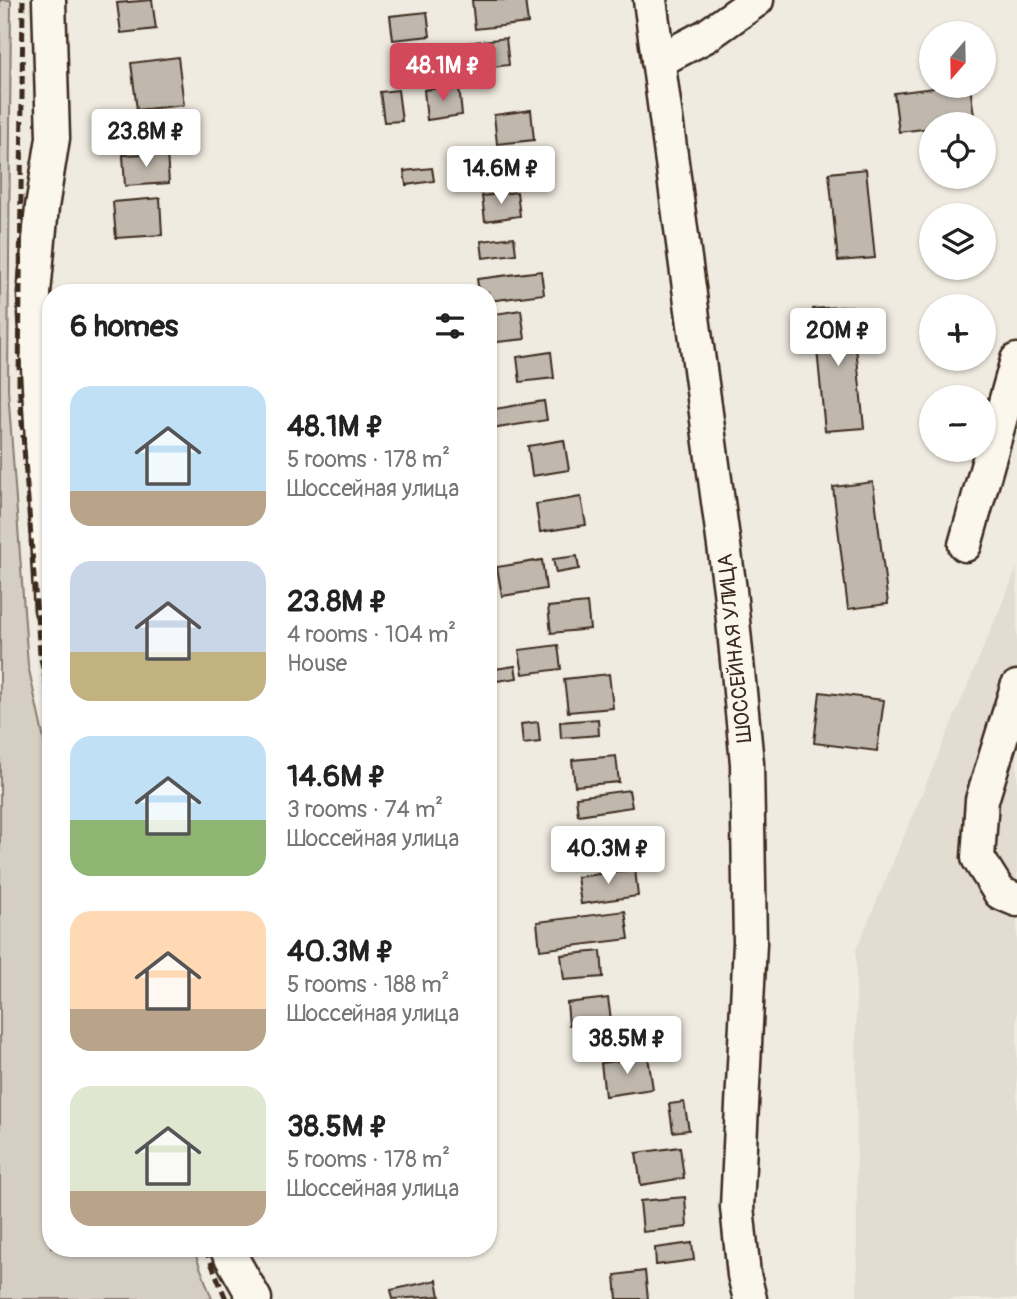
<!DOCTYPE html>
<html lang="en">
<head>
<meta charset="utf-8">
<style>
  :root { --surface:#fff; --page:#f2f2f2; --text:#222; --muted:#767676; --accent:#d1495b }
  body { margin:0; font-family:Pangolin,sans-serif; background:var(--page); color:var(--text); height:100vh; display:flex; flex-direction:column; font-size:26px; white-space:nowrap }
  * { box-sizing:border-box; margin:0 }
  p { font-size:23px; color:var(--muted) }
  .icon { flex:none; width:38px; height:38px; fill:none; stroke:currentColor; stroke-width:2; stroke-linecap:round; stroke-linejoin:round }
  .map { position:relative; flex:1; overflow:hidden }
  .side { position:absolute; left:42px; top:284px; width:455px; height:973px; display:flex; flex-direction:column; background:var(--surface); border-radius:28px; box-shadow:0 2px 5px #0004 }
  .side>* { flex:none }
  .needle { width:46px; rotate:200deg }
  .fabs { position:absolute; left:919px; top:21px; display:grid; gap:14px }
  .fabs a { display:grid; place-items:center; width:77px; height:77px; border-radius:50%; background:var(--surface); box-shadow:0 2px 5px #0004; font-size:35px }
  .price { position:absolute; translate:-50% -60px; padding:0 16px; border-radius:7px; background:#fff; color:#222; font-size:23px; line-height:46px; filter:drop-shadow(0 2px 4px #0008) }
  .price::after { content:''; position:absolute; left:50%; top:42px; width:21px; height:16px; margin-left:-10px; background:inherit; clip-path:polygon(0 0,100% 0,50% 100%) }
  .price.selected { background:var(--accent); color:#fff }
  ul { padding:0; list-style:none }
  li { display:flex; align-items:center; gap:21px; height:175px; padding:0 28px }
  li span { display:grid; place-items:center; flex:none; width:196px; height:140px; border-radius:21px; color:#555 }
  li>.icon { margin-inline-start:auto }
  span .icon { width:84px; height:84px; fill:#fffc; stroke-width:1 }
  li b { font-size:30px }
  h2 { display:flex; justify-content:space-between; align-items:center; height:84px; padding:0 28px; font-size:30px }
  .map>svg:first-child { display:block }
  .built { fill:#e2dcd1 }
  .green { fill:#d5cec3; stroke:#887c70; stroke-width:2 }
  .building { fill:#c0b8ad; stroke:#3b2a1e; stroke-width:2 }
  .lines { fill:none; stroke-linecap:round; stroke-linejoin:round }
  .minor-casing { stroke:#3b2a1e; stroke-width:37 }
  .minor { stroke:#fbf7ec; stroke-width:32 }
  .rail { stroke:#3b2a1e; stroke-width:5; stroke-dasharray:10 5; stroke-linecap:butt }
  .labels { text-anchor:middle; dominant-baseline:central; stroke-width:6; stroke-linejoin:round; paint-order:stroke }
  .street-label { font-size:21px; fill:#3b2a1e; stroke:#fbf7ec }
</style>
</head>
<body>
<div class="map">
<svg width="1017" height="1299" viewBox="0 0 1017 1299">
  <rect width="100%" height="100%" fill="#f0ebe0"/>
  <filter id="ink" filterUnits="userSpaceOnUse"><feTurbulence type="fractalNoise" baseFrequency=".0143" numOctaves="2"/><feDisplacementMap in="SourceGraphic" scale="14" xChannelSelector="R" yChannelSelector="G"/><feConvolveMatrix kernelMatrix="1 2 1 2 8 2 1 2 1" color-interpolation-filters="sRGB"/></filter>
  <g filter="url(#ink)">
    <path class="built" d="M1017,568V1299H857L856,950Z"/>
    <path class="green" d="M0,0H11L8,389L28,665L51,773V1248H193L212,1299H0Z"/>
    <g class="building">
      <path d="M152,0L156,29L121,33L117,3Z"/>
      <path d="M472,0H525L528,23L475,29Z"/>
      <path d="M427,12L430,36L393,40L390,16Z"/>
      <path d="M506,38L509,65L468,70L465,43Z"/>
      <path d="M178,57L184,105L137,110L131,63Z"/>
      <path d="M436,61L438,77L409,80L407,64Z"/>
      <path d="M459,86L462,115L427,120L424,90Z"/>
      <path d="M949,86H970L975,123L931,124V128L899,132L894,93Z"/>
      <path d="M398,90L402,121L384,122L380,92Z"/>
      <path d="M531,110L534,140L497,144L494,115Z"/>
      <path d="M167,153L169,183L125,186L123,155Z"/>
      <path d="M493,153L496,173L453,178L450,158Z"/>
      <path d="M432,168L434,181L406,185L404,171Z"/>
      <path d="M866,169L875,258L838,261L829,173Z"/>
      <path d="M517,192L520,216L485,221L482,196Z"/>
      <path d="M160,198L162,235L116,238L113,202Z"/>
      <path d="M514,237L516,254L483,258L481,241Z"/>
      <path d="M541,271L544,294L488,301V292H479L477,279Z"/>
      <path d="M852,306L864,428L825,431L813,309Z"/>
      <path d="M521,310L525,339L489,343L488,315Z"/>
      <path d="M551,352L554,378L520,382L517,357Z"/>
      <path d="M544,401L547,420L491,429L488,410Z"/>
      <path d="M564,440L569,470L532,476L528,446Z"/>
      <path d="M873,482L888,604L848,609L833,487Z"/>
      <path d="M581,497L586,525L540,532L536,504Z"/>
      <path d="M577,556L579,569L556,573L553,559Z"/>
      <path d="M542,560L546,589L502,596L497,567Z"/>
      <path d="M587,603L590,629L551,633L548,607Z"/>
      <path d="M558,645L561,669L523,674L519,650Z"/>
      <path d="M515,666L517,678L490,682L488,670Z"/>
      <path d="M609,674L613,708L568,712L564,679Z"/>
      <path d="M820,692L884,700L877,751L814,743Z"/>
      <path d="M598,719L599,735L561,738L560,722Z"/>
      <path d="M538,722L540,742L523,744L521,724Z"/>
      <path d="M616,756L619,782L575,786L572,760Z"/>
      <path d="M629,790L632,807L578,815L576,797Z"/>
      <path d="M623,837L625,854L592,858L590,841Z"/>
      <path d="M635,869L638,896L581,904L577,877Z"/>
      <path d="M625,911L629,939L540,950L537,922Z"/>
      <path d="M601,951L603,977L564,980L561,955Z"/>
      <path d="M608,998L611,1020L569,1025L567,1003Z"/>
      <path d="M648,1057L653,1089L605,1096L601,1063Z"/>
      <path d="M684,1102L689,1130L673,1132L669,1104Z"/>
      <path d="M680,1147L684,1178L641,1185L636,1153Z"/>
      <path d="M685,1197L687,1227L643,1232L640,1201Z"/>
      <path d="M692,1243L694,1260L656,1265L655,1248Z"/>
      <path d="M645,1271L648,1299H617L615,1275Z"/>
      <path d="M437,1280L440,1296L393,1299L391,1290Z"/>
    </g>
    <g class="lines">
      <g class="minor-casing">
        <g id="minor">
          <path d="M49,0L53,138L42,207L34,293L51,609"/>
          <path d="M650,0L730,590L747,763L750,943L737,1207L744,1275L750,1299"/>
          <path d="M658,61L706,36L757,0"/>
          <path d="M965,545L1017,360"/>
          <path d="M1017,687L982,800L978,858L1000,893L1017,900"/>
          <path d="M226,1248L255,1299"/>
        </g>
      </g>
      <use href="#minor" class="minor"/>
      <g class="rail">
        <path d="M23,0L19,383L40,654L51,707"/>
        <path d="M205,1248L226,1299"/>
      </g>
    </g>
  </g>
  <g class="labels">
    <g class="street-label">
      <text transform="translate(735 648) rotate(-96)">ШОССЕЙНАЯ УЛИЦА</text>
    </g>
  </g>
</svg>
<div class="fabs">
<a><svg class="needle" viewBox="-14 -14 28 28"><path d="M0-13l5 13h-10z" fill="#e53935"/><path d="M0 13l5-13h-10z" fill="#767676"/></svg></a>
<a><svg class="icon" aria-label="locate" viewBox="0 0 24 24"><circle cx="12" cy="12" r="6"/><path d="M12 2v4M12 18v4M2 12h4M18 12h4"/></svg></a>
<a><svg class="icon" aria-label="layers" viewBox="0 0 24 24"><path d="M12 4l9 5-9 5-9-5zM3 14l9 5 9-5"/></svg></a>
<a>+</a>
<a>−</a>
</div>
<b class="price selected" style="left:443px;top:103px">48.1M ₽</b>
<b class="price" style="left:146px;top:169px">23.8M ₽</b>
<b class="price" style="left:501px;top:206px">14.6M ₽</b>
<b class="price" style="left:838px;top:368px">20M ₽</b>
<b class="price" style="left:608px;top:886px">40.3M ₽</b>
<b class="price" style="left:627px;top:1076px">38.5M ₽</b>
<section class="side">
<h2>6 homes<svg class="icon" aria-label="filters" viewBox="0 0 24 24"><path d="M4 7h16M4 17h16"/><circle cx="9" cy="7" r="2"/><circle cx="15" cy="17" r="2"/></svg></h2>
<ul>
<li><span style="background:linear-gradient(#bfe0f5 75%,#b9a48a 0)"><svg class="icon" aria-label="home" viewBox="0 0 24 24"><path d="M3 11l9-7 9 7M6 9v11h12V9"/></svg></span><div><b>48.1M ₽</b><p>5 rooms · 178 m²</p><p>Шоссейная улица</p></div></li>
<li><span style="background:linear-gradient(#c9d6e8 65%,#c2b280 0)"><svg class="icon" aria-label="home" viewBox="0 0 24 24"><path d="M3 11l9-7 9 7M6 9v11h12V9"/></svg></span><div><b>23.8M ₽</b><p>4 rooms · 104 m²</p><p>House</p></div></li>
<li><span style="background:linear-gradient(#bfe0f5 60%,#8fb573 0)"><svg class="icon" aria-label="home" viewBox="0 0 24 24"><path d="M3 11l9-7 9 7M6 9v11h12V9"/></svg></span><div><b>14.6M ₽</b><p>3 rooms · 74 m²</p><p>Шоссейная улица</p></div></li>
<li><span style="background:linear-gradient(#ffd9b3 70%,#b9a48a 0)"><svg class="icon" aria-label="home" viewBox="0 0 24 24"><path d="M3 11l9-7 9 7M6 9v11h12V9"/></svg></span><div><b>40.3M ₽</b><p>5 rooms · 188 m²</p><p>Шоссейная улица</p></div></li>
<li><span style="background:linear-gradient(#dfe7d0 75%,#b9a48a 0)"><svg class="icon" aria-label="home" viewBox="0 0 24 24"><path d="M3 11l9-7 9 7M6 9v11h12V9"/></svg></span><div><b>38.5M ₽</b><p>5 rooms · 178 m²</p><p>Шоссейная улица</p></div></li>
</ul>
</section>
</div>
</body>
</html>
